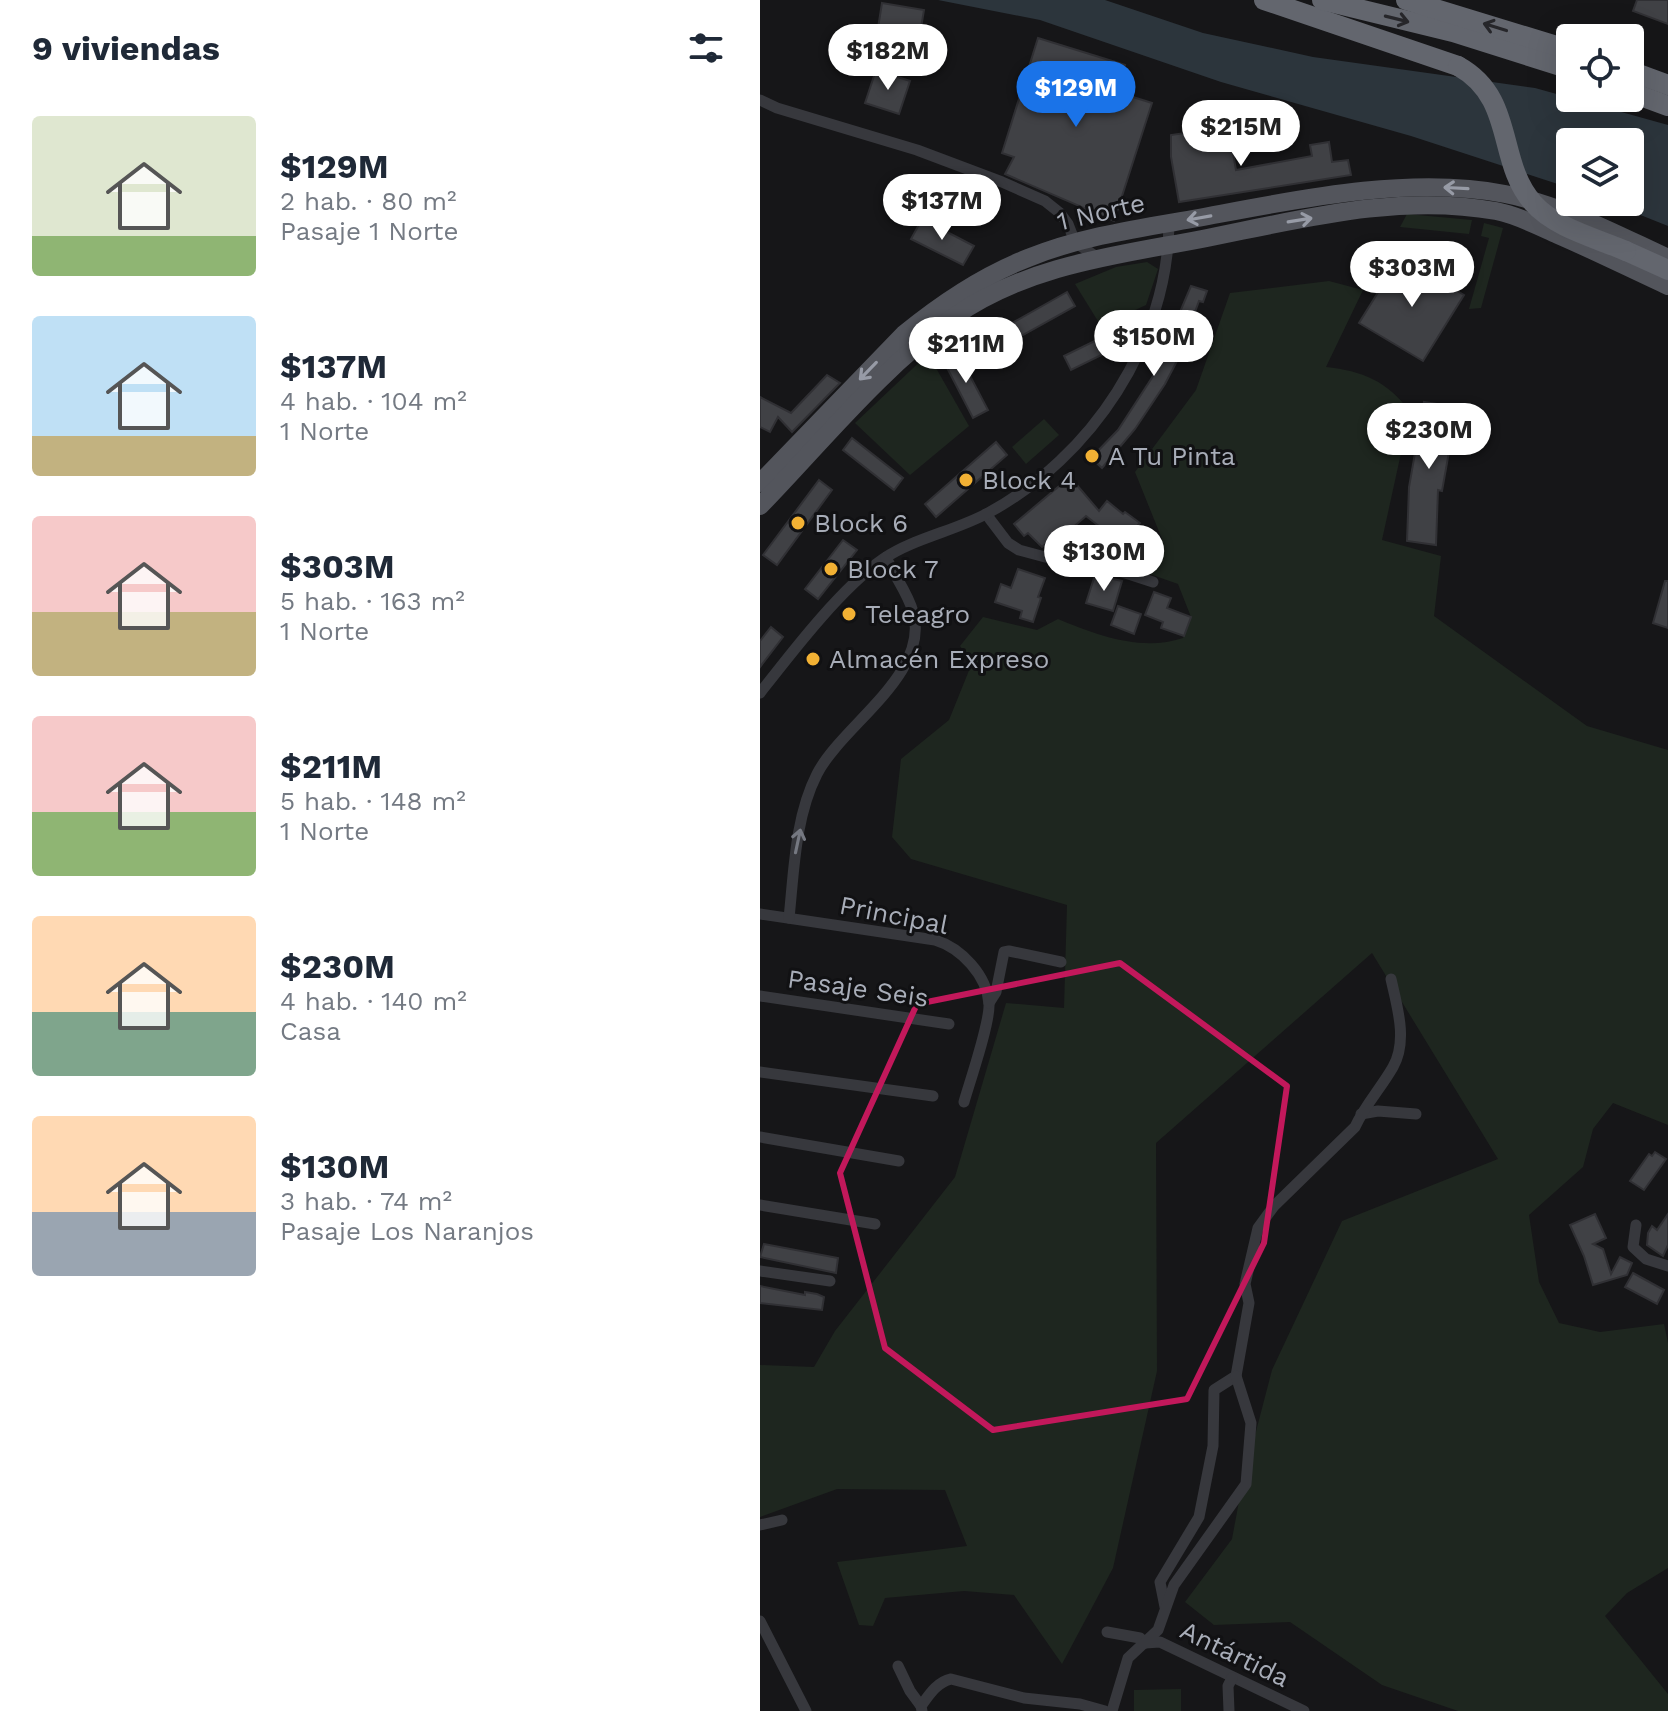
<!DOCTYPE html>
<html lang="es">
<head>
<meta charset="utf-8">
<style>
  :root { --surface:#fff; --page:#f6f6f7; --text:#1f2937; --muted:#747a83; --accent:#1a73e8 }
  body { margin:0; font-family:"Work Sans",sans-serif; background:var(--page); color:var(--text); height:100vh; display:flex; flex-direction:column; font-size:30px; white-space:nowrap }
  * { box-sizing:border-box; margin:0 }
  p { font-size:26px; color:var(--muted) }
  .icon { flex:none; width:44px; height:44px; fill:none; stroke:currentColor; stroke-width:2; stroke-linecap:round; stroke-linejoin:round }
  .map { position:relative; flex:1; overflow:hidden }
  .drawer { display:flex; flex-direction:column; background:var(--surface); width:760px }
  .drawer>* { flex:none }
  .controls { position:absolute; left:796px; top:24px; display:grid; gap:16px }
  .controls a { display:grid; place-items:center; width:88px; height:88px; border-radius:8px; background:var(--surface); box-shadow:0 8px 32px #0002; font-size:40px }
  .price { position:absolute; translate:-50% -68px; padding:0 18px; border-radius:28px; background:#fff; color:#222; font-size:26px; line-height:52px; filter:drop-shadow(0 2px 4px #0008) }
  .price::after { content:''; position:absolute; left:50%; top:48px; width:24px; height:18px; margin-left:-12px; background:inherit; clip-path:polygon(0 0,100% 0,50% 100%) }
  .price.on { background:var(--accent); color:#fff }
  ul { padding:0; list-style:none }
  li { display:flex; align-items:center; gap:24px; height:200px; padding:0 32px }
  li span { display:grid; place-items:center; flex:none; width:224px; height:160px; border-radius:8px; color:#555 }
  li>.icon { margin-inline-start:auto }
  span .icon { width:96px; height:96px; fill:#fffc; stroke-width:1 }
  li b { font-size:34px }
  h2 { display:flex; justify-content:space-between; align-items:center; height:96px; padding:0 32px; font-size:34px }
  main { display:flex; flex:1; min-height:0 }
  .map>svg:first-child { display:block }
  .green { fill:#1e261f }
  .water { fill:#2c353c }
  .building { fill:#404145; stroke:#303034; stroke-width:2 }
  .lines { fill:none; stroke-linecap:round; stroke-linejoin:round }
  .street { stroke:#37383d; stroke-width:11 }
  .primary { stroke:#53555c; stroke-width:18 }
  .highway { stroke:#63666e; stroke-width:20 }
  .highway-bridge { stroke:#63666e; stroke-width:20 }
  .oneway { stroke:#26262a }
  .oneway2 { stroke:#979ba6 }
  .oneway3 { stroke:#757881 }
  .marked { fill:none; stroke:#c2185b; stroke-width:6; stroke-linejoin:round }
  .poi-dot { fill:#f2b134; stroke:#111113; stroke-width:3 }
  .labels { text-anchor:middle; dominant-baseline:central; stroke-width:6; stroke-linejoin:round; paint-order:stroke }
  .street-label { font-size:26px; fill:#a8adb8; stroke:#111113 }
  .poi-label { font-size:26px; fill:#a8adb8; stroke:#111113; text-anchor:start }
</style>
</head>
<body>
<main>
<section class="drawer">
<h2>9 viviendas<svg class="icon" aria-label="filters" viewBox="0 0 24 24"><path d="M4 7h16M4 17h16"/><circle cx="9" cy="7" r="2"/><circle cx="15" cy="17" r="2"/></svg></h2>
<ul>
<li><span style="background:linear-gradient(#dfe7d0 75%,#8fb573 0)"><svg class="icon" aria-label="home" viewBox="0 0 24 24"><path d="M3 11l9-7 9 7M6 9v11h12V9"/></svg></span><div><b>$129M</b><p>2 hab. · 80 m²</p><p>Pasaje 1 Norte</p></div></li>
<li><span style="background:linear-gradient(#bfe0f5 75%,#c2b280 0)"><svg class="icon" aria-label="home" viewBox="0 0 24 24"><path d="M3 11l9-7 9 7M6 9v11h12V9"/></svg></span><div><b>$137M</b><p>4 hab. · 104 m²</p><p>1 Norte</p></div></li>
<li><span style="background:linear-gradient(#f6c9c9 60%,#c2b280 0)"><svg class="icon" aria-label="home" viewBox="0 0 24 24"><path d="M3 11l9-7 9 7M6 9v11h12V9"/></svg></span><div><b>$303M</b><p>5 hab. · 163 m²</p><p>1 Norte</p></div></li>
<li><span style="background:linear-gradient(#f6c9c9 60%,#8fb573 0)"><svg class="icon" aria-label="home" viewBox="0 0 24 24"><path d="M3 11l9-7 9 7M6 9v11h12V9"/></svg></span><div><b>$211M</b><p>5 hab. · 148 m²</p><p>1 Norte</p></div></li>
<li><span style="background:linear-gradient(#ffd9b3 60%,#7fa58c 0)"><svg class="icon" aria-label="home" viewBox="0 0 24 24"><path d="M3 11l9-7 9 7M6 9v11h12V9"/></svg></span><div><b>$230M</b><p>4 hab. · 140 m²</p><p>Casa</p></div></li>
<li><span style="background:linear-gradient(#ffd9b3 60%,#9aa5b1 0)"><svg class="icon" aria-label="home" viewBox="0 0 24 24"><path d="M3 11l9-7 9 7M6 9v11h12V9"/></svg></span><div><b>$130M</b><p>3 hab. · 74 m²</p><p>Pasaje Los Naranjos</p></div></li>
</ul>
</section>
<div class="map">
<svg width="908" height="1711" viewBox="0 0 908 1711">
  <rect width="100%" height="100%" fill="#161618"/>
  <g class="green">
    <path d="M647,214L712,220L709,234L640,227Z"/>
    <path d="M724,223L743,228L721,308L709,309L729,238L721,236Z"/>
    <path d="M387,262L398,269L386,305L341,326L315,284L356,267Z"/>
    <path d="M569,281L603,290L566,367C602,371 628,381 650,412L622,540L681,556L674,616L827,726L908,750V1125L853,1103L833,1129L823,1167L769,1215L779,1282L799,1323L840,1332L904,1324L908,1343V1568L867,1593L845,1616L908,1694V1711H698L622,1685L530,1622L454,1625L425,1602L472,1539L482,1485L512,1370L582,1221L738,1159L612,953L396,1143L397,1371L353,1568L302,1664L254,1595L204,1591L125,1598L113,1626L99,1625L77,1562L207,1546L185,1490L77,1489L0,1517V1365L54,1367L75,1331L195,1177L246,1003L304,1008L307,905L151,859L132,837L141,759L189,720L212,663L200,646L223,617L277,630L298,619C336,635 382,652 423,638L431,617L418,584L384,572L402,539L375,472L436,390L470,293Z"/>
    <path d="M168,354L209,426L150,475L95,423Z"/>
    <path d="M284,419L299,435L266,464L252,447Z"/>
    <path d="M421,1689V1711H374V1690Z"/>
  </g>
  <path class="water" d="M178,0H345L443,33L553,57L775,88L908,125V226L848,202H870V142H810V188L651,136L461,82L280,20Z"/>
  <g class="building">
    <path d="M877,0H908V24L873,11Z"/>
    <path d="M122,3L164,10L160,34L118,28Z"/>
    <path d="M278,38L365,65L357,92L392,103L354,221L245,174L254,157L242,153Z"/>
    <path d="M116,70L150,81L139,114L105,103Z"/>
    <path d="M469,130L476,170L552,156L550,145L569,142L572,162L588,160L591,175L419,202L411,157V135L431,132L432,136Z"/>
    <path d="M162,219L214,246L203,265L151,239Z"/>
    <path d="M640,257L704,295L663,361L599,323Z"/>
    <path d="M431,286L447,291L443,302L439,301L418,359L405,384L375,429L342,468L331,458L358,430L395,373L418,324L417,319Z"/>
    <path d="M307,292L315,306L229,354L222,340Z"/>
    <path d="M361,328L368,342L311,370L304,356Z"/>
    <path d="M198,353L228,410L213,418L183,360Z"/>
    <path d="M67,375L80,383L32,432L18,417L10,432L0,427V397L31,413Z"/>
    <path d="M664,402L697,407L682,491L678,490L676,545L647,541L649,487Z"/>
    <path d="M92,438L143,478L134,490L83,450Z"/>
    <path d="M236,442L247,455L176,517L165,504Z"/>
    <path d="M310,477L339,511L347,501L363,514L365,512L380,523L374,529L392,542L374,567L359,559L367,548L326,516L303,536L300,532L282,547L268,533L264,536L254,524Z"/>
    <path d="M59,480L72,490L17,565L3,555Z"/>
    <path d="M83,540L97,550L58,599L45,589Z"/>
    <path d="M258,569L285,578L278,597L281,598L273,622L260,618L262,611L235,602L241,584L251,588Z"/>
    <path d="M335,575L362,581L353,611L326,603Z"/>
    <path d="M905,581H908V628L893,623Z"/>
    <path d="M394,592L411,598L407,608L431,617L424,636L401,628L403,622L385,615Z"/>
    <path d="M358,606L381,614L374,634L351,625Z"/>
    <path d="M11,627L23,637L0,667V641Z"/>
    <path d="M895,1152L906,1159L884,1190L870,1181L889,1154L892,1156Z"/>
    <path d="M835,1214L846,1238L833,1244L843,1249L851,1274L860,1257L872,1263L867,1275L833,1285L824,1256L810,1225Z"/>
    <path d="M908,1214V1245L903,1256L887,1245L888,1233L892,1226L897,1230Z"/>
    <path d="M4,1244L78,1258L76,1273L0,1257Z"/>
    <path d="M873,1273L904,1290L897,1304L865,1287Z"/>
    <path d="M0,1286L45,1295V1292L57,1294L64,1297L62,1310L0,1303Z"/>
  </g>
  <g class="lines">
    <g class="street">
      <path d="M0,100L17,108L157,150L242,182L285,201L300,213L308,224L315,242L338,258"/>
      <path d="M226,514L248,543L259,550L315,565L350,568L393,582"/>
      <path d="M0,693C32,652 81,588 123,559C154,538 195,531 228,513C332,457 408,342 409,223"/>
      <path d="M0,914L175,940C201,948 227,975 229,1004C230,1023 210,1081 204,1102"/>
      <path d="M29,918C34,871 35,817 57,774C82,725 171,674 153,612C148,593 134,576 126,557"/>
      <path d="M0,996L189,1024"/>
      <path d="M229,1003L236,992L244,952L249,951L301,962"/>
      <path d="M0,1072L173,1096"/>
      <path d="M601,1114L618,1111L656,1114"/>
      <path d="M0,1137L139,1161"/>
      <path d="M0,1205L115,1224"/>
      <path d="M876,1225L873,1247L886,1259L908,1266"/>
      <path d="M0,1271L70,1281"/>
      <path d="M0,1525L22,1520"/>
      <path d="M405,1607L400,1582L439,1517L453,1446L454,1390L476,1376L489,1303L485,1284L498,1228L514,1206L595,1127C605,1105 621,1088 633,1067C648,1041 637,1006 631,979"/>
      <path d="M0,1621L46,1711"/>
      <path d="M347,1632L380,1638L385,1643"/>
      <path d="M385,1643L400,1642L544,1711"/>
      <path d="M138,1666L150,1691L161,1706"/>
      <path d="M162,1711L161,1706C169,1695 177,1682 191,1679L264,1698L320,1704L345,1711"/>
      <path d="M352,1711L368,1658L398,1630L414,1585L486,1484L491,1423L476,1376"/>
      <path d="M469,1711L468,1686L472,1678"/>
    </g>
    <g class="primary">
      <path d="M0,483L144,334C182,303 222,276 268,258C322,236 381,228 438,218C534,200 649,175 745,194C802,205 856,234 908,258"/>
      <path d="M0,506C63,441 121,368 195,316C268,265 358,255 442,239C538,220 638,193 736,211C757,215 778,226 798,235C835,251 871,269 908,286"/>
    </g>
    <g class="highway">
      <path d="M504,0L698,66"/>
      <path d="M562,0L693,32L810,69"/>
      <path d="M646,0L810,50"/>
      <path d="M870,71L908,85"/>
      <path d="M870,92L908,106"/>
      <path d="M866,251L908,270"/>
    </g>
    <path class="highway-bridge" d="M698,66C756,98 736,161 773,203C795,228 836,238 866,251"/>
  </g>
  <defs><path id="oneway-shaft" d="M-6 0H5M1.5-3L5.5 0L1.5 3" fill="none" stroke-width="1.6" stroke-linecap="round" stroke-linejoin="round" transform="scale(2)"/></defs>
  <g class="oneway">
    <use href="#oneway-shaft" transform="translate(637 19) rotate(14)"/>
    <use href="#oneway-shaft" transform="translate(735 27) rotate(-163)"/>
  </g>
  <g class="oneway2">
    <use href="#oneway-shaft" transform="translate(696 188) rotate(-177)"/>
    <use href="#oneway-shaft" transform="translate(439 218) rotate(170)"/>
    <use href="#oneway-shaft" transform="translate(540 220) rotate(-9)"/>
    <use href="#oneway-shaft" transform="translate(108 371) rotate(134)"/>
  </g>
  <use class="oneway3" href="#oneway-shaft" transform="translate(38 841) rotate(-78)"/>
  <path class="marked" d="M360,963L527,1086L504,1243L427,1399L233,1430L125,1348L80,1173L157,1004Z"/>
  <g class="poi-dot">
    <circle cx="332" cy="456" r="8"/>
    <circle cx="206" cy="480" r="8"/>
    <circle cx="38" cy="523" r="8"/>
    <circle cx="71" cy="569" r="8"/>
    <circle cx="89" cy="614" r="8"/>
    <circle cx="53" cy="659" r="8"/>
  </g>
  <g class="labels">
    <g class="street-label">
      <text transform="translate(341 212) rotate(-13)">1 Norte</text>
      <text transform="translate(134 915) rotate(11)">Principal</text>
      <text transform="translate(98 988) rotate(8)">Pasaje Seis</text>
      <text transform="translate(475 1654) rotate(26)">Antártida</text>
    </g>
    <g class="poi-label">
      <text x="348" y="456">A Tu Pinta</text>
      <text x="222" y="480">Block 4</text>
      <text x="54" y="523">Block 6</text>
      <text x="87" y="569">Block 7</text>
      <text x="105" y="614">Teleagro</text>
      <text x="69" y="659">Almacén Expreso</text>
    </g>
  </g>
</svg>
<div class="controls">
<a><svg class="icon" aria-label="locate" viewBox="0 0 24 24"><circle cx="12" cy="12" r="6"/><path d="M12 2v4M12 18v4M2 12h4M18 12h4"/></svg></a>
<a><svg class="icon" aria-label="layers" viewBox="0 0 24 24"><path d="M12 4l9 5-9 5-9-5zM3 14l9 5 9-5"/></svg></a>
</div>
<b class="price" style="left:128px;top:92px">$182M</b>
<b class="price on" style="left:316px;top:129px">$129M</b>
<b class="price" style="left:481px;top:168px">$215M</b>
<b class="price" style="left:182px;top:242px">$137M</b>
<b class="price" style="left:652px;top:309px">$303M</b>
<b class="price" style="left:394px;top:378px">$150M</b>
<b class="price" style="left:206px;top:385px">$211M</b>
<b class="price" style="left:669px;top:471px">$230M</b>
<b class="price" style="left:344px;top:593px">$130M</b>
</div>
</main>
</body>
</html>
